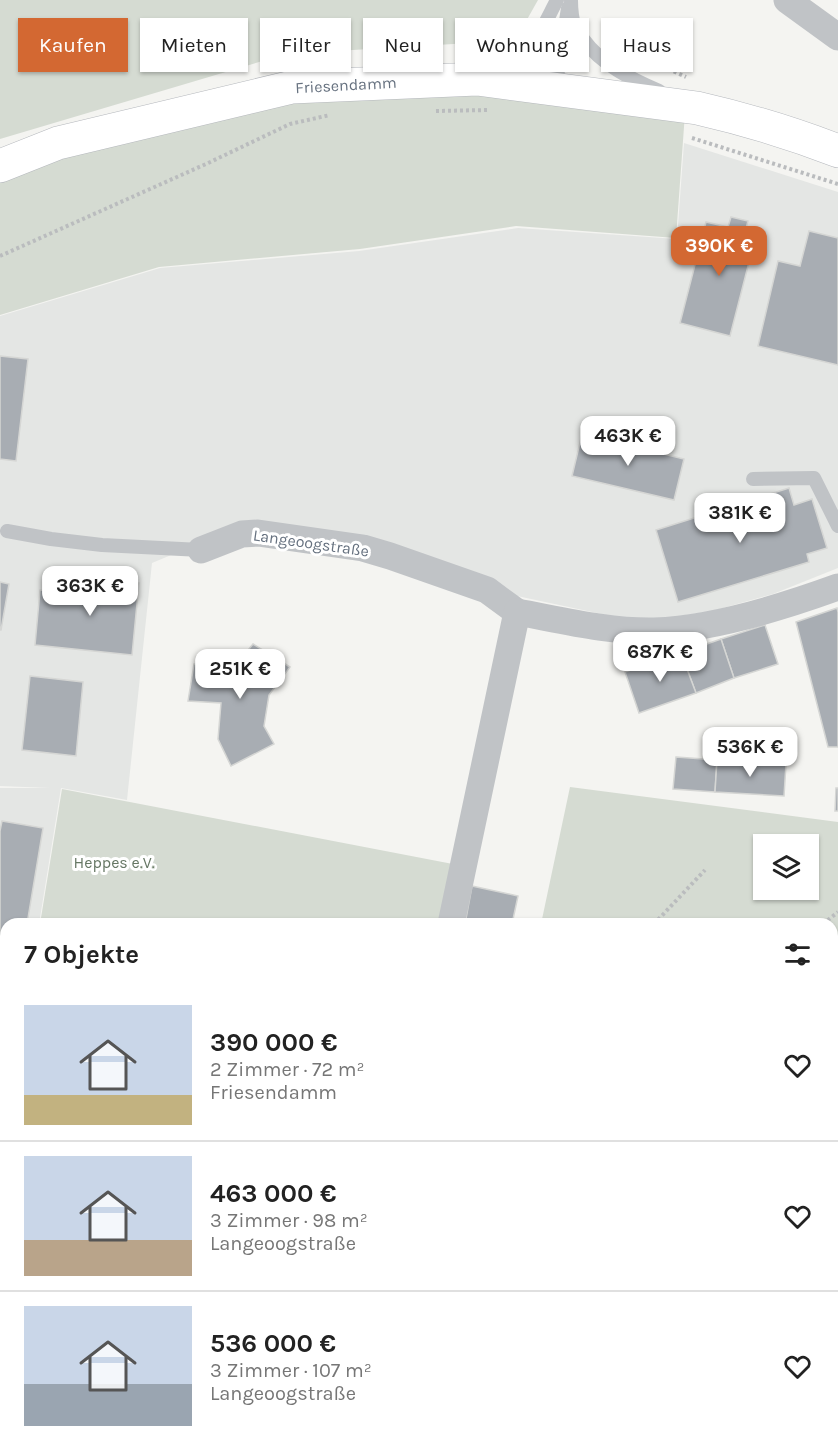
<!DOCTYPE html>
<html lang="de">
<head>
<meta charset="utf-8">
<style>
  :root { --surface:#fff; --page:#f2f2f2; --text:#222; --muted:#767676; --line:#e0e0e0; --accent:#d36832 }
  body { margin:0; font-family:Karla,sans-serif; background:var(--page); color:var(--text); height:100vh; display:flex; flex-direction:column; font-size:22px; white-space:nowrap }
  * { box-sizing:border-box; margin:0 }
  p { font-size:20px; color:var(--muted) }
  .icon { flex:none; width:33px; height:33px; fill:none; stroke:currentColor; stroke-width:2; stroke-linecap:round; stroke-linejoin:round }
  .map { position:relative; flex:1; overflow:hidden }
  .side { position:absolute; left:0px; top:918px; width:838px; height:536px; display:flex; flex-direction:column; background:var(--surface); border-radius:18px 18px 0 0; box-shadow:0 2px 4px #0004 }
  .side>* { flex:none }
  .top-card { position:absolute; left:18px; top:18px; width:802px; height:54px; display:flex; gap:12px }
  .controls { position:absolute; left:753px; top:834px; display:grid; gap:12px }
  .controls a { display:grid; place-items:center; width:66px; height:66px; border-radius:0px; background:var(--surface); box-shadow:0 2px 4px #0004; font-size:30px }
  .price { position:absolute; translate:-50% -51px; padding:0 14px; border-radius:12px; background:#fff; color:#222; font-size:20px; line-height:39px; filter:drop-shadow(0 2px 3px #0008) }
  .price::after { content:''; position:absolute; left:50%; top:36px; width:18px; height:14px; margin-left:-9px; background:inherit; clip-path:polygon(0 0,100% 0,50% 100%) }
  .price.selected { background:var(--accent); color:#fff }
  ul { padding:0; list-style:none }
  li { display:flex; align-items:center; gap:18px; height:150px; padding:0 24px }
  li+li { border-top:2px solid var(--line) }
  li span { display:grid; place-items:center; flex:none; width:168px; height:120px; border-radius:0px; color:#555 }
  li>.icon { margin-inline-start:auto }
  span .icon { width:72px; height:72px; fill:#fffc; stroke-width:1 }
  li b { font-size:26px }
  h2 { display:flex; justify-content:space-between; align-items:center; height:72px; padding:0 24px; font-size:26px }
  .chip { padding:0 21px; border-radius:0px; background:var(--surface); box-shadow:0 2px 4px #0004; font-size:21px; line-height:54px }
  .chip.selected { background:var(--accent); color:#fff }
  .map>svg:first-child { display:block }
  .built { fill:#e4e6e4 }
  .green { fill:#d5dbd2; fill-rule:evenodd }
  .building { fill:#a8adb3; stroke:#d5d6d4; stroke-width:1.5 }
  .lines { fill:none; stroke-linecap:round; stroke-linejoin:round }
  .secondary-casing { stroke:#b5b8bd; stroke-width:34 }
  .path { stroke:#babcbe; stroke-width:4; stroke-dasharray:3 3; stroke-linecap:butt }
  .lane { stroke:#c0c3c6; stroke-width:14 }
  .street { stroke:#c0c3c6; stroke-width:27 }
  .secondary { stroke:#fff; stroke-width:33 }
  .labels { text-anchor:middle; dominant-baseline:central; stroke-width:6; stroke-linejoin:round; paint-order:stroke }
  .street-label { font-size:16px; fill:#66717f; stroke:#fff }
  .park-label { font-size:16px; fill:#667764; stroke:#fff }
</style>
</head>
<body>
<div class="map">
<svg width="838" height="1453" viewBox="0 0 838 1453">
  <rect width="100%" height="100%" fill="#f4f4f1"/>
  <path class="built" d="M684,143L838,192V568L773,594L712,611L639,622L517,596L365,550L200,543L152,563L127,800L61,788L39,924H6V1118L2,1139L0,1141V788H50L0,786V316L160,268L359,251L518,228L677,239Z"/>
  <g class="green">
    <path d="M0,0H538L520,32L512,37L487,42L286,54L0,139Z"/>
    <path d="M476,88L685,113L676,238L516,226L360,249L159,267L0,315V175L293,97Z"/>
    <path d="M570,787L838,822V1453H518L498,1448H832V924H541ZM764,844H808V890H764Z"/>
    <path d="M62,789L458,865L448,924H40Z"/>
  </g>
  <g class="building">
    <path d="M731,217L748,221L745,232L756,235L730,336L680,323L706,222L728,227Z"/>
    <path d="M809,231L838,238V365L758,346L778,261L800,266Z"/>
    <path d="M0,356L28,359L16,461L0,459Z"/>
    <path d="M582,434L684,459L674,500L572,476Z"/>
    <path d="M789,488L794,505L812,499L827,548L807,554L809,562L678,602L656,530Z"/>
    <path d="M79,577L139,583L132,655L35,645L40,590L77,594Z"/>
    <path d="M0,582L9,584L1,630H0Z"/>
    <path d="M837,608L838,612V747H828L796,622Z"/>
    <path d="M765,625L778,664L734,678L721,639Z"/>
    <path d="M721,639L734,678L696,693L681,653Z"/>
    <path d="M253,644L290,667L269,695L264,726L274,744L231,766L218,739L221,703L188,701L194,664L233,669Z"/>
    <path d="M681,653L696,693L639,713L625,672Z"/>
    <path d="M30,676L83,682L76,756L22,750Z"/>
    <path d="M676,757L717,760L715,792L673,789Z"/>
    <path d="M717,760L786,764L784,796L715,792Z"/>
    <path d="M836,788H838V811H835Z"/>
    <path d="M2,821L43,828L27,924H6V1049L0,1085V831Z"/>
    <path d="M472,886L518,896L512,924H465Z"/>
    <path d="M0,1194L6,1203V1217L0,1221Z"/>
    <path d="M6,1267V1320L3,1321L0,1315V1271Z"/>
    <path d="M6,1413V1439L0,1429V1417Z"/>
    <path d="M201,1448H237L249,1453H199Z"/>
    <path d="M349,1448H395L393,1453H347Z"/>
    <path d="M436,1448H446L462,1452V1453H434Z"/>
  </g>
  <g class="lines">
    <g class="secondary-casing">
      <path id="secondary" d="M0,166L58,143L292,87L477,79L697,108C745,119 792,133 838,151"/>
    </g>
    <g class="path">
      <path d="M619,47L686,77"/>
      <path d="M475,49L506,46"/>
      <path d="M436,111L488,110"/>
      <path d="M692,138L838,184"/>
      <path d="M0,256L206,164L290,124L330,115"/>
      <path d="M654,924L705,870"/>
      <path d="M823,924L838,912"/>
      <path d="M832,1090L838,1089"/>
      <path d="M487,1448L506,1453"/>
      <path d="M658,1453L662,1448"/>
    </g>
    <g class="lane">
      <path d="M571,0C571,9 572,19 575,28C577,32 581,36 583,39C602,65 631,79 659,91"/>
      <path d="M494,73C530,62 541,30 557,0"/>
      <path d="M555,89L568,8"/>
      <path d="M753,479L814,478L838,526"/>
      <path d="M7,531L51,539L102,545L201,550"/>
      <path d="M469,1453L470,1448"/>
    </g>
    <g class="street">
      <path d="M787,0L838,37"/>
      <path d="M201,550L242,534L258,533L363,548L390,556L487,590L517,612"/>
      <path d="M451,924L517,612C561,620 610,632 654,631C713,629 783,607 838,587"/>
      <path d="M0,1241L6,1237"/>
      <path d="M335,1453L337,1448"/>
    </g>
    <use href="#secondary" class="secondary"/>
  </g>
  <g class="labels">
    <g class="street-label">
      <text transform="translate(346 85) rotate(-3)">Friesendamm</text>
      <text transform="translate(311 543) rotate(8)">Langeoogstraße</text>
    </g>
    <g class="park-label">
      <text x="114" y="862">Heppes e.V.</text>
    </g>
  </g>
</svg>
<div class="controls">
<a><svg class="icon" aria-label="layers" viewBox="0 0 24 24"><path d="M12 4l9 5-9 5-9-5zM3 14l9 5 9-5"/></svg></a>
</div>
<b class="price selected" style="left:719px;top:277px">390K €</b>
<b class="price" style="left:628px;top:467px">463K €</b>
<b class="price" style="left:740px;top:544px">381K €</b>
<b class="price" style="left:90px;top:617px">363K €</b>
<b class="price" style="left:660px;top:683px">687K €</b>
<b class="price" style="left:240px;top:700px">251K €</b>
<b class="price" style="left:750px;top:778px">536K €</b>
<div class="top-card">
<a class="chip selected">Kaufen</a>
<a class="chip">Mieten</a>
<a class="chip">Filter</a>
<a class="chip">Neu</a>
<a class="chip">Wohnung</a>
<a class="chip">Haus</a>
</div>
<section class="side">
<h2>7 Objekte<svg class="icon" aria-label="filters" viewBox="0 0 24 24"><path d="M4 7h16M4 17h16"/><circle cx="9" cy="7" r="2"/><circle cx="15" cy="17" r="2"/></svg></h2>
<ul>
<li><span style="background:linear-gradient(#c9d6e8 75%,#c2b280 0)"><svg class="icon" aria-label="home" viewBox="0 0 24 24"><path d="M3 11l9-7 9 7M6 9v11h12V9"/></svg></span><div><b>390 000 €</b><p>2 Zimmer · 72 m²</p><p>Friesendamm</p></div><svg class="icon" aria-label="heart" viewBox="0 0 24 24"><path d="M12 20l-8-8c-3-5 5-10 8-4 3-6 11-1 8 4z"/></svg></li>
<li><span style="background:linear-gradient(#c9d6e8 70%,#b9a48a 0)"><svg class="icon" aria-label="home" viewBox="0 0 24 24"><path d="M3 11l9-7 9 7M6 9v11h12V9"/></svg></span><div><b>463 000 €</b><p>3 Zimmer · 98 m²</p><p>Langeoogstraße</p></div><svg class="icon" aria-label="heart" viewBox="0 0 24 24"><path d="M12 20l-8-8c-3-5 5-10 8-4 3-6 11-1 8 4z"/></svg></li>
<li><span style="background:linear-gradient(#c9d6e8 65%,#9aa5b1 0)"><svg class="icon" aria-label="home" viewBox="0 0 24 24"><path d="M3 11l9-7 9 7M6 9v11h12V9"/></svg></span><div><b>536 000 €</b><p>3 Zimmer · 107 m²</p><p>Langeoogstraße</p></div><svg class="icon" aria-label="heart" viewBox="0 0 24 24"><path d="M12 20l-8-8c-3-5 5-10 8-4 3-6 11-1 8 4z"/></svg></li>
</ul>
</section>
</div>
</body>
</html>
